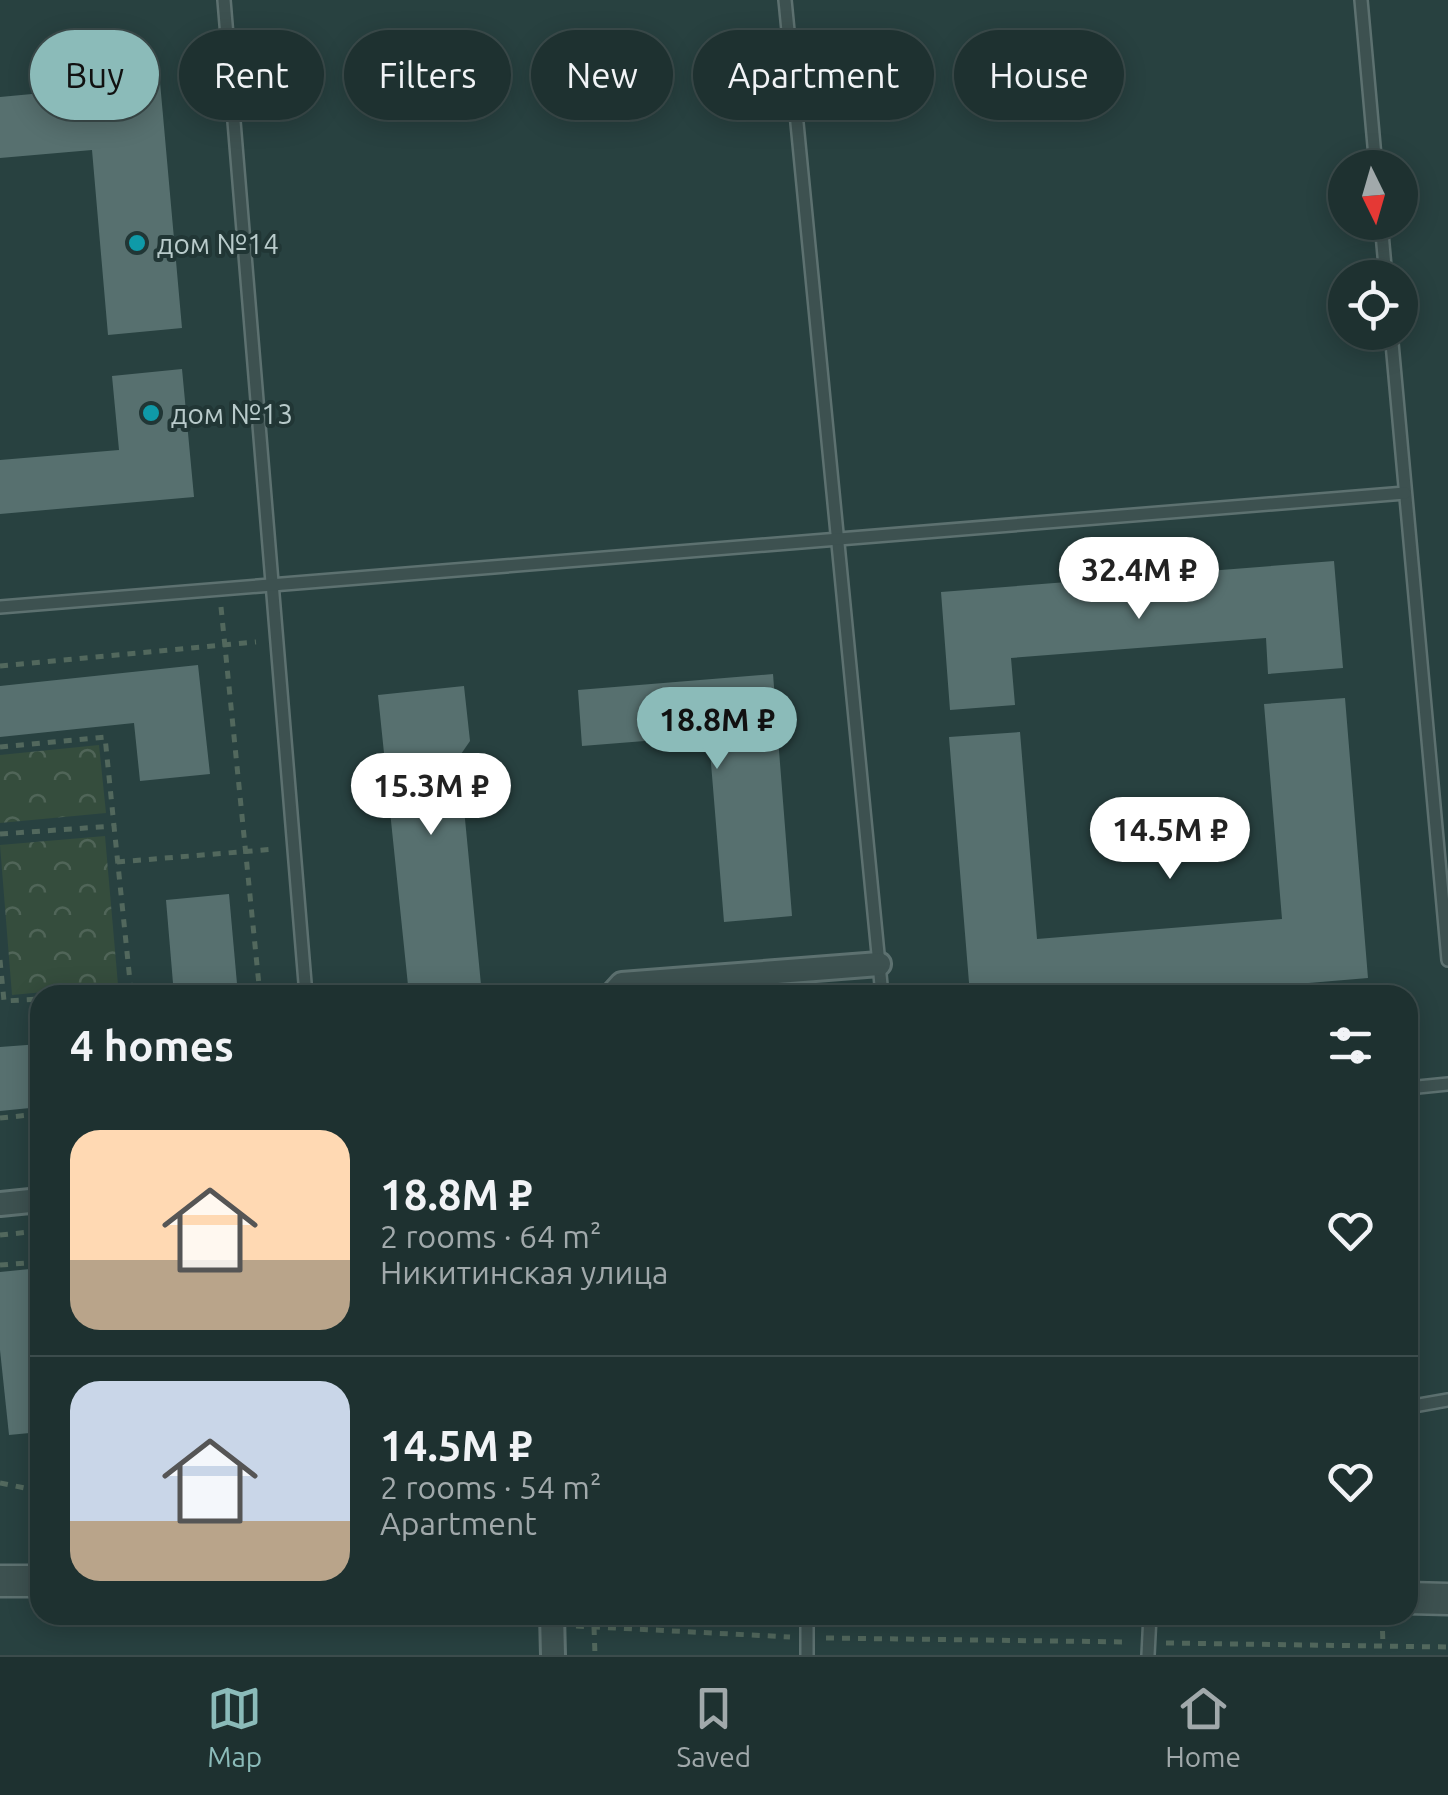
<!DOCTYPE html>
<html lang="en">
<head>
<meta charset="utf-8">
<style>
  :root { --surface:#1e3130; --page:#2b3d3c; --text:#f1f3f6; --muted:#a1a9ab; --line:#3c4c4c; --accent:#8bbbb9 }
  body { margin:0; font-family:Ubuntu,sans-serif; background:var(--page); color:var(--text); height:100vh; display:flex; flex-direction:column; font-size:38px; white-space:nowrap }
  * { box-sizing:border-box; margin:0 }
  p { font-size:32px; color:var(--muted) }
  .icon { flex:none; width:55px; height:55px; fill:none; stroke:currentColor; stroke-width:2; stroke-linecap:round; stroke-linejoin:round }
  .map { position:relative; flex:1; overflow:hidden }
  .drawer { position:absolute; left:30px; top:985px; width:1388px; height:640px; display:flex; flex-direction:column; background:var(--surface); border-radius:30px; box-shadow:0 5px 25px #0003,0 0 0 2px var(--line) }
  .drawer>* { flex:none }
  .top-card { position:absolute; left:30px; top:30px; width:1390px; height:90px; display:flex; gap:20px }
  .needle { width:65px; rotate:175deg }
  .buttons { position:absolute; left:1328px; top:150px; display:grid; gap:20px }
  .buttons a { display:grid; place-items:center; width:90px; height:90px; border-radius:50%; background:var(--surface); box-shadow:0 5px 25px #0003,0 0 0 2px var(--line); font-size:50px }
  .price { position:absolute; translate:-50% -85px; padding:0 22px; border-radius:35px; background:#fff; color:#222; font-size:32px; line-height:65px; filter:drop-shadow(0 2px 5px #0008) }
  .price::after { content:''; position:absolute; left:50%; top:60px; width:30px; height:22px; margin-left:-15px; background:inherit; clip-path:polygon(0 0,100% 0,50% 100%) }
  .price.active { background:var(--accent); color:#111 }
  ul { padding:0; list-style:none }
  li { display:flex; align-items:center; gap:30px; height:250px; padding:0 40px }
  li+li { border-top:2px solid var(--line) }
  li span { display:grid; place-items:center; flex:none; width:280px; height:200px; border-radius:30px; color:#555 }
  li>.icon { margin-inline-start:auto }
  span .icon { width:120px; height:120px; fill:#fffc; stroke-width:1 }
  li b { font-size:42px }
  h2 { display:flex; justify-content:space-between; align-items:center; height:120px; padding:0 40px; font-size:42px }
  .chip { padding:0 35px; border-radius:45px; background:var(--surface); box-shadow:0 5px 25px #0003,0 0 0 2px var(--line); font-size:35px; line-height:90px }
  .chip.active { background:var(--accent); color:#111 }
  .tab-bar { display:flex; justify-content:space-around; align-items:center; height:140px; border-top:2px solid var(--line); background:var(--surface); font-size:28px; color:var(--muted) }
  .tab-bar a { display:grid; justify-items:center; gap:5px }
  .tab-bar .active { color:var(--accent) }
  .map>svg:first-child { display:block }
  .park { fill:url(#park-crowns) }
  .building { fill:#57706f }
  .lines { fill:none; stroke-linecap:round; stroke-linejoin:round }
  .service-casing { stroke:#5d7170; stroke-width:16 }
  .minor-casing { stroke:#5d7170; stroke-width:28 }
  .tertiary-casing { stroke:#5d7170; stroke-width:35 }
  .path { stroke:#52685d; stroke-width:5; stroke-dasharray:8 8; stroke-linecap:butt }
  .service { stroke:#3d5150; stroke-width:11 }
  .minor { stroke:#3d5150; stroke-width:22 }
  .tertiary { stroke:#3d5150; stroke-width:30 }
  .culture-dot { fill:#0f9aa8; stroke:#213635; stroke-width:4 }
  .labels { text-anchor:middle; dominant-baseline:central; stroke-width:8; stroke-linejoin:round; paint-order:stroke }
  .poi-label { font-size:28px; fill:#b9cbcb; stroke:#213635; text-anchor:start }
</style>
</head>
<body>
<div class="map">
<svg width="1448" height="1655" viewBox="0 0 1448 1655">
  <defs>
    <pattern id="park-crowns" width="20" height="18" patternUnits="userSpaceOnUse" patternTransform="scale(2.5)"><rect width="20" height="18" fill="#354d3d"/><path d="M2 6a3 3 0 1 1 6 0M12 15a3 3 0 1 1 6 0" fill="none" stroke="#506558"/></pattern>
  </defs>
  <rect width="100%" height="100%" fill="#284140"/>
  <g class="park">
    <path d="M99,745L106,813L0,823V755Z"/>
    <path d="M105,836L118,985L12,995L0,845Z"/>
  </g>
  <g class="building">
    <path d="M160,82L182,328L108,335L92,150L0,158V97Z"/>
    <path d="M182,369L194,497L0,514V460L119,450L112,376Z"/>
    <path d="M1334,561L1343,668L1268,674L1266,638L1011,658L1015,705L950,710L941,592Z"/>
    <path d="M198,665L210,774L140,781L134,723L0,737V686Z"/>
    <path d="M773,674L792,916L724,922L710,751L695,737L582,746L578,690Z"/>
    <path d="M464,686L470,741L459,757L482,995H409L378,695Z"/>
    <path d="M1345,698L1368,978L1167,995H970L949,737L1020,732L1037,939L1282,919L1264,704Z"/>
    <path d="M229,894L238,995H174L166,900Z"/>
    <path d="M40,1044V1107L0,1111V1047Z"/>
    <path d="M40,1268V1432L9,1435L0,1350V1272Z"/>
  </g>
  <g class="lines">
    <g class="service-casing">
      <g id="service">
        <path d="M224,0L306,995"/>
        <path d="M785,0L882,995"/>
        <path d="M1361,0L1376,168"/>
        <path d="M1381,222L1386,278"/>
        <path d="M1391,332L1448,960"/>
        <path d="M0,607L1405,493"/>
        <path d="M1408,1088L1448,1084"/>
        <path d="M1408,1407L1448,1400"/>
        <path d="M807,1655V1615"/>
        <path d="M1148,1655L1150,1615"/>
      </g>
    </g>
    <g class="minor-casing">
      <g id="minor">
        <path d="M612,995L622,984L879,964"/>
        <path d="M0,1204L40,1200"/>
        <path d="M552,1615L553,1655"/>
      </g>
    </g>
    <g class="tertiary-casing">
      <g id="tertiary">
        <path d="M0,1581H40"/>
        <path d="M1408,1598L1448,1599"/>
      </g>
    </g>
    <g class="path">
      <path d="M221,607L260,995"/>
      <path d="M0,666L256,642"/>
      <path d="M0,747L105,737L114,826"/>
      <path d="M0,834L114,826L131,991L85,995"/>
      <path d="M117,862L276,849"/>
      <path d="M0,960L4,1001L40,999"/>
      <path d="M0,1118L40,1114"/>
      <path d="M0,1235L40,1231"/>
      <path d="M0,1265L40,1262"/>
      <path d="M0,1483L40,1491"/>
      <path d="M1382,1615L1383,1646"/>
      <path d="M576,1626L790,1637"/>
      <path d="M594,1627L595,1655"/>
      <path d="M826,1638L1130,1642"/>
      <path d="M1166,1643L1448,1647"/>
    </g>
    <use href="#service" class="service"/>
    <use href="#minor" class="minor"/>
    <use href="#tertiary" class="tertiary"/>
  </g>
  <g class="culture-dot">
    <circle cx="137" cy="243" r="10"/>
    <circle cx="151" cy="413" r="10"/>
  </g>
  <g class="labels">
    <g class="poi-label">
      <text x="157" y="243">дом №14</text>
      <text x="171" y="413">дом №13</text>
    </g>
  </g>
</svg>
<div class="buttons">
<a><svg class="needle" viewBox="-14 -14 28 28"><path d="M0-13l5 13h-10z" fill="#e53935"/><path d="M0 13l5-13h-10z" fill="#a1a9ab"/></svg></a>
<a><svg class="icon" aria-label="locate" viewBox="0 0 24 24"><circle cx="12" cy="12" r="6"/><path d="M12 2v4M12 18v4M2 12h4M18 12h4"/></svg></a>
</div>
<b class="price" style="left:1139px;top:622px">32.4M ₽</b>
<b class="price active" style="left:717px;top:772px">18.8M ₽</b>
<b class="price" style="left:431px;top:838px">15.3M ₽</b>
<b class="price" style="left:1170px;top:882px">14.5M ₽</b>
<div class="top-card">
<a class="chip active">Buy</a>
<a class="chip">Rent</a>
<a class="chip">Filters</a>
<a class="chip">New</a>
<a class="chip">Apartment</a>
<a class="chip">House</a>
</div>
<section class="drawer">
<h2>4 homes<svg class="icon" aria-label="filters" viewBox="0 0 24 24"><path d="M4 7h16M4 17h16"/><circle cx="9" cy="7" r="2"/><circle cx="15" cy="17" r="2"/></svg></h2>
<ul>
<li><span style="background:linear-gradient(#ffd9b3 65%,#b9a48a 0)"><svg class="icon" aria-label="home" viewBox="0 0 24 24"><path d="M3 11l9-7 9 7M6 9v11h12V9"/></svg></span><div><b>18.8M ₽</b><p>2 rooms · 64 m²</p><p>Никитинская улица</p></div><svg class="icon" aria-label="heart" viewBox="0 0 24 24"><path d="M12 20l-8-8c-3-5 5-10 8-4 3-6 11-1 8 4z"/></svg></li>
<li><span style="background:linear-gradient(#c9d6e8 70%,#b9a48a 0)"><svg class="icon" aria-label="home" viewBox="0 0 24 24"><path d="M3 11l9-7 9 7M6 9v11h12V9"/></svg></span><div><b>14.5M ₽</b><p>2 rooms · 54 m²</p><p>Apartment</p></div><svg class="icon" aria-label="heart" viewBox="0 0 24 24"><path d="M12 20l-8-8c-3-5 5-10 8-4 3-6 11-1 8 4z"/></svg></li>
</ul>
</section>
</div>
<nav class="tab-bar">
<a class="active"><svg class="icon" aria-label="map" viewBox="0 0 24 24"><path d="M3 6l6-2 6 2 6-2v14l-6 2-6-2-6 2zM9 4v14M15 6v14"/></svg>Map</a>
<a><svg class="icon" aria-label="saved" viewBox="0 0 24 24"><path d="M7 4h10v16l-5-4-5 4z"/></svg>Saved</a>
<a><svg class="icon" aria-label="home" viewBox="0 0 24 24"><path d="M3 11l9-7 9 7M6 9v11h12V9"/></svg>Home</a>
</nav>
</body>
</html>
